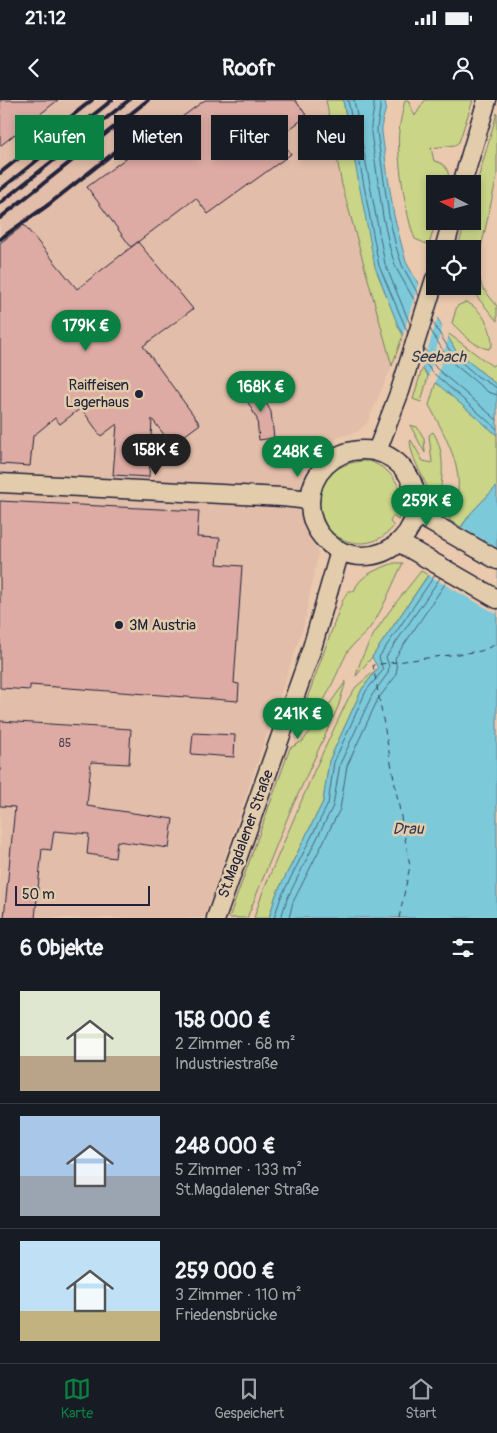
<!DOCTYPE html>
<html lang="de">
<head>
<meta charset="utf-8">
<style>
  :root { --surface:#171b24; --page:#242831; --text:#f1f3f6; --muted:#9ea1a6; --line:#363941; --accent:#0b8043 }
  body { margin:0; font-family:Pangolin,sans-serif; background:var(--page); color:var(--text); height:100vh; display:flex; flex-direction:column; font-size:19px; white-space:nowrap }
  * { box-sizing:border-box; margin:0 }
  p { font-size:16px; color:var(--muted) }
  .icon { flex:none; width:28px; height:28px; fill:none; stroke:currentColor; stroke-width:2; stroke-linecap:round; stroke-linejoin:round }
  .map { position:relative; height:818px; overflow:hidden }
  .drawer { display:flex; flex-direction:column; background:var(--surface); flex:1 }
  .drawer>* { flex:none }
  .top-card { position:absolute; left:15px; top:15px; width:468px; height:45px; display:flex; gap:10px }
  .needle { width:32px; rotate:276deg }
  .fabs { position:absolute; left:426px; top:75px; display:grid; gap:10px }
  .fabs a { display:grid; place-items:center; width:55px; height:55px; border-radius:0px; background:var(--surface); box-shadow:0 2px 8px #0003; font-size:25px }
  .scale { position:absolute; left:15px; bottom:12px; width:135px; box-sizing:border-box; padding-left:5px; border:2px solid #22223b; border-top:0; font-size:14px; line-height:18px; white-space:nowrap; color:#22223b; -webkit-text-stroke:4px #e2ccab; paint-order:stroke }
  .price { position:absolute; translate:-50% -42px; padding:0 11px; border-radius:18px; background:var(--accent); color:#fff; font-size:16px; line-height:32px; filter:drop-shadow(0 1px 2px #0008) }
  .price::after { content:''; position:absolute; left:50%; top:30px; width:15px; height:11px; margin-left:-8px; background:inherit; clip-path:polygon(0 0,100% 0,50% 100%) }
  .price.active { background:#222; color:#fff }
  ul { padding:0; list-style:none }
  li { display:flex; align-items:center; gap:15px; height:125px; padding:0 20px }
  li+li { border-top:1px solid var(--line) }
  li span { display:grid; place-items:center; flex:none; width:140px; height:100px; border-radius:0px; color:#555 }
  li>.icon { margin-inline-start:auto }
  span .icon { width:60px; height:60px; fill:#fffc; stroke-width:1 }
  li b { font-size:21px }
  h2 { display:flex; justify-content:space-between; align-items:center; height:60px; padding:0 20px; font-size:21px }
  .tag { padding:0 18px; border-radius:0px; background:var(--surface); box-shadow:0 2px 8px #0003; font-size:18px; line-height:45px }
  .tag.active { background:var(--accent); color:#fff }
  .status { display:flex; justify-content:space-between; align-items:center; height:35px; padding:0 25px; background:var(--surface); direction:ltr }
  .status svg { height:14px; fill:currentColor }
  header { display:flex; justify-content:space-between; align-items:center; height:65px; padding:0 20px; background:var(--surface); font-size:22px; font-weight:700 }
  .tabs { display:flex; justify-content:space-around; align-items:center; height:70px; border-top:1px solid var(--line); background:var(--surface); font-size:14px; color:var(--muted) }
  .tabs a { display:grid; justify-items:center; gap:2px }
  .tabs .active { color:var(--accent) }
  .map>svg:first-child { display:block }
  .built { fill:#e2bda9 }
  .green { fill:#cad588; stroke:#767c62 }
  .water { fill:#7cc9da; stroke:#58869a }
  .pier { fill:#eac9ae }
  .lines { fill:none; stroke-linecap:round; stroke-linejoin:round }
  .shore { stroke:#46657b; stroke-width:1 }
  .ferry { stroke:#303b53; stroke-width:1; stroke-dasharray:6 5; stroke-linecap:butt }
  .building { fill:#ddaba3; stroke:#22223b }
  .tertiary-casing { stroke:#22223b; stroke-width:21 }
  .tertiary { stroke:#e2ccab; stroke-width:18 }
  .rail { stroke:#22223b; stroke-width:4 }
  .poi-dot { fill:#22223b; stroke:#e2ccab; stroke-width:2 }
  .labels { text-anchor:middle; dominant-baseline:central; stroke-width:5; stroke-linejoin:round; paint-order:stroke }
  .number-label { font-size:12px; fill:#514455 }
  .poi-label { font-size:15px; fill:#22223b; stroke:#e2ccab; text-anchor:end }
  .street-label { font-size:15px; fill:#22223b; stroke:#e2ccab }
  .water-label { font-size:16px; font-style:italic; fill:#303b53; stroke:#e2ccab }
</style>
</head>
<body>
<div class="status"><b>21:12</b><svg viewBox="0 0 49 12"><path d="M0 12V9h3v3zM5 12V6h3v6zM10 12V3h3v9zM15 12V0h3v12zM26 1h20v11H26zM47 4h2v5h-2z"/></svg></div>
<header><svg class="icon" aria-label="back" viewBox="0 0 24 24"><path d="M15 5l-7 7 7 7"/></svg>Roofr<svg class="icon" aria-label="person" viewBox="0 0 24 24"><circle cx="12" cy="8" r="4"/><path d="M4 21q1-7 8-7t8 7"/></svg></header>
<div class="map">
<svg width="497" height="818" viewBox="0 0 497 818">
  <rect width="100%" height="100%" fill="#eac9ae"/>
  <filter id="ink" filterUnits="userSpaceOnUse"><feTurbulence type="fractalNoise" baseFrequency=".02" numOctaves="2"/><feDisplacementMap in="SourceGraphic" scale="10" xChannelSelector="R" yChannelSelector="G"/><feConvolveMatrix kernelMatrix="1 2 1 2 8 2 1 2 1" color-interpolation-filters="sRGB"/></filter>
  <g filter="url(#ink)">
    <path class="built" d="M0,0H326L342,85L392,266L367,323L357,332L338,337L309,370L318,455L303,528L204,818H0Z"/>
    <g class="green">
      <path d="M326,0H343L353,54L393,212L403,235L392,266L342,85Z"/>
      <path d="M405,0H408L415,16L425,0H473L459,42L455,45L431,48L434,61C446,63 451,72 447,84H435L436,121L429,145L415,139C406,118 396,54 399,31C400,21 403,10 405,0Z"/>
      <path d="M497,13V76L479,157L473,159L472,149H457L466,121H472L473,96Z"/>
      <path d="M473,167H477L482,187L497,206V221L468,186H472Z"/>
      <path d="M466,202C482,209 492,228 492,245L489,249C474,247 462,233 452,223L457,206Z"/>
      <path d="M449,234L492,266L497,263V285L456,251L448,238Z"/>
      <path d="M422,269L428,276L421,302L413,299Z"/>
      <path d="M436,282L497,335V386L471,413L461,427L449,420C452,411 457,400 458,390C461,362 442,330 429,305Z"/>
      <path d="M410,325L417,327L424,338L425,353Z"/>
      <path d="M433,332C447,353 443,388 435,410C429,403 430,395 427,387C421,372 412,359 410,342L411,340L423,361L432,363L429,335Z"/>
      <path d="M369,361C395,370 408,393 398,420L393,416L390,422L394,426C385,437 373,444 358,443C304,439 306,359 369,361Z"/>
      <path d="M394,463H403C392,484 384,509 369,529C363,537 354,542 348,551C338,569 317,625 298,633L296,629L342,502L348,491H354C360,474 379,469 394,463Z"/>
      <path d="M421,471L428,475L372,557L356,576C366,536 396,503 421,471Z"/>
      <path d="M378,568L362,589L329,661L323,702L276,795L269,818H254L263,791L315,669L348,599L356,587Z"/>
      <path d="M346,581L338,607L289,714L247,818H229L290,648L303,641Z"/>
    </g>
    <g class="water">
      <path d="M343,0H385L386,8L382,22V32L387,71L394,116L406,162L456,251L497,285V335L428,276L399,228L375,167Z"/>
      <path d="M497,386V818H269L276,795L323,702L329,661L362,589L378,568L372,557L471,413Z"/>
    </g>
    <g class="pier">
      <path d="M419,181L438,216L421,272L402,238Z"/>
      <path d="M443,224L449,235L435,284L428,278Z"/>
      <path d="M459,426L497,448V514L426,474Z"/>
    </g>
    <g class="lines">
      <g class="shore">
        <path d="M348,0L379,166L408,233"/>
        <path d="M354,0L385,164L410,224"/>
        <path d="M374,0C375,12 370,21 371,33L383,117L390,149L396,168L417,205"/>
        <path d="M380,0C381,12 377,20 377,32L389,116L396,147L402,165L419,196"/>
        <path d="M432,221L452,254L477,276L497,288"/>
        <path d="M430,229L448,259L488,292L497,295"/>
        <path d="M424,248L436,268L497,320"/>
        <path d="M421,257L432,272L497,329"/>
        <path d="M274,818L281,797L328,704L334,662L366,591L383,570L379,557L435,475"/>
        <path d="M281,818L287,799L333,706L340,664L372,595L388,573L389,566L386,557L440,478"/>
        <path d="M289,818L293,802L340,709L347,666L378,599L395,577L397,569L395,558L447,481"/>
      </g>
      <path class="ferry" d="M399,818L410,766L373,565L481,551L497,544"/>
    </g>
    <g class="building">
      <path d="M0,0H58L0,46Z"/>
      <path d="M205,0H295L307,16L279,37L291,54L208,114L196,98L131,147L87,87Z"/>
      <path d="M24,125L77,189L138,142L193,209L143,246L200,324L172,345L152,319L149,377L113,375L117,324L101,336L81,308L60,324L55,318L33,336L30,366L0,364V143Z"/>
      <path d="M257,285L271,312L274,338L259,340L257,319L243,293Z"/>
      <path d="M0,401L199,411L197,437L220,438L217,464L242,466L234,583L239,584L238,601L30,585V590L0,588Z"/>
      <path d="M0,621L131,629L129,664L91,662L87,706L173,719L169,748L117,741L115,758L87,754L89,734L54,731L51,750L42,749L35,818H4L15,707L0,706Z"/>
      <path d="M193,633L235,635L234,657L191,654Z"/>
    </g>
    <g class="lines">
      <g class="tertiary-casing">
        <g id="tertiary">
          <path d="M462,84L487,0"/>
          <path d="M444,149L452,121"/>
          <circle cx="363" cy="403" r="53"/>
          <path d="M377,351L400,291L435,179"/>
          <path d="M0,383L282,397L310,400"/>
          <path d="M416,410L425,419L497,460"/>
          <path d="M400,443L497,499"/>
          <path d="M216,818L312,548L340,451"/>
        </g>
      </g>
      <use href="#tertiary" class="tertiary"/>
      <g class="rail">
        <path d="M0,73L92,0"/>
        <path d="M0,90L112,0"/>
        <path d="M0,103L129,0"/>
        <path d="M0,118L148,0"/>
        <path d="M0,139L48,105L120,48"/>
      </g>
    </g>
  </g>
  <g class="poi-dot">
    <circle cx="139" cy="294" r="5"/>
    <circle cx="119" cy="525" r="5"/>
  </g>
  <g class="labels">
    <g class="number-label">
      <text x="65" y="643">85</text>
    </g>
    <g class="poi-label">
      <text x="129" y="285">Raiffeisen<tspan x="129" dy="17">Lagerhaus</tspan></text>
      <text x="129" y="525" text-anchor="start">3M Austria</text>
    </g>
    <g class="street-label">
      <text transform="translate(246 734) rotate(-70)">St.Magdalener Straße</text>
    </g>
    <g class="water-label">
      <text x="438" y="257">Seebach</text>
      <text x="408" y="729">Drau</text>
    </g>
  </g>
</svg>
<div class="fabs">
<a><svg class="needle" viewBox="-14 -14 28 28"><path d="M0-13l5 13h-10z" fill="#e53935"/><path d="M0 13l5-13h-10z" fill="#9ea1a6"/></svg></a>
<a><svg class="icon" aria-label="locate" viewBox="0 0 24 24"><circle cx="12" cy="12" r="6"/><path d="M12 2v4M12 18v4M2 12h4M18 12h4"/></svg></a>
</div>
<div class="scale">50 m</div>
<b class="price" style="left:86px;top:252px">179K €</b>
<b class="price" style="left:261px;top:313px">168K €</b>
<b class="price active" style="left:156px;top:376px">158K €</b>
<b class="price" style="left:298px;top:378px">248K €</b>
<b class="price" style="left:427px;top:427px">259K €</b>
<b class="price" style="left:298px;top:640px">241K €</b>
<div class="top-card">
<a class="tag active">Kaufen</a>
<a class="tag">Mieten</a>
<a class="tag">Filter</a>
<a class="tag">Neu</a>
</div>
</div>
<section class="drawer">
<h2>6 Objekte<svg class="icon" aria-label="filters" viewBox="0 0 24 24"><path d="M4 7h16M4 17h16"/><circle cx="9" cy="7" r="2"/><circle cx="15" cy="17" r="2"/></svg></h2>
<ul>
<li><span style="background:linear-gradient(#dfe7d0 65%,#b9a48a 0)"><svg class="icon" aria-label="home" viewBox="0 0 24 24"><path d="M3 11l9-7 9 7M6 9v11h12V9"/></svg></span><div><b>158 000 €</b><p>2 Zimmer · 68 m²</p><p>Industriestraße</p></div></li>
<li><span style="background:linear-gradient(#a9c7e8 60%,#9aa5b1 0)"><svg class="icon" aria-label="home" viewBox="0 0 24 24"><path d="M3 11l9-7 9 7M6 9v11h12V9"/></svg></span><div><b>248 000 €</b><p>5 Zimmer · 133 m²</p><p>St.Magdalener Straße</p></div></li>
<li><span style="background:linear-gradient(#bfe0f5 70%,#c2b280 0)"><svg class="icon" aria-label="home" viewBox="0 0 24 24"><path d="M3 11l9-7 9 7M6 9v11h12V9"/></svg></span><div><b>259 000 €</b><p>3 Zimmer · 110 m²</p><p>Friedensbrücke</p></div></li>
</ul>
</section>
<nav class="tabs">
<a class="active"><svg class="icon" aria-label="map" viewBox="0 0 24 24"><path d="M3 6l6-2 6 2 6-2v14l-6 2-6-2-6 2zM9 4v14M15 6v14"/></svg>Karte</a>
<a><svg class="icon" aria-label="saved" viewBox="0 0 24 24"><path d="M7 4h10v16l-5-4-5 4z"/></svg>Gespeichert</a>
<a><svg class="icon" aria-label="home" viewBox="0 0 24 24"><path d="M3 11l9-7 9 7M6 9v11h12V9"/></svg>Start</a>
</nav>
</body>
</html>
